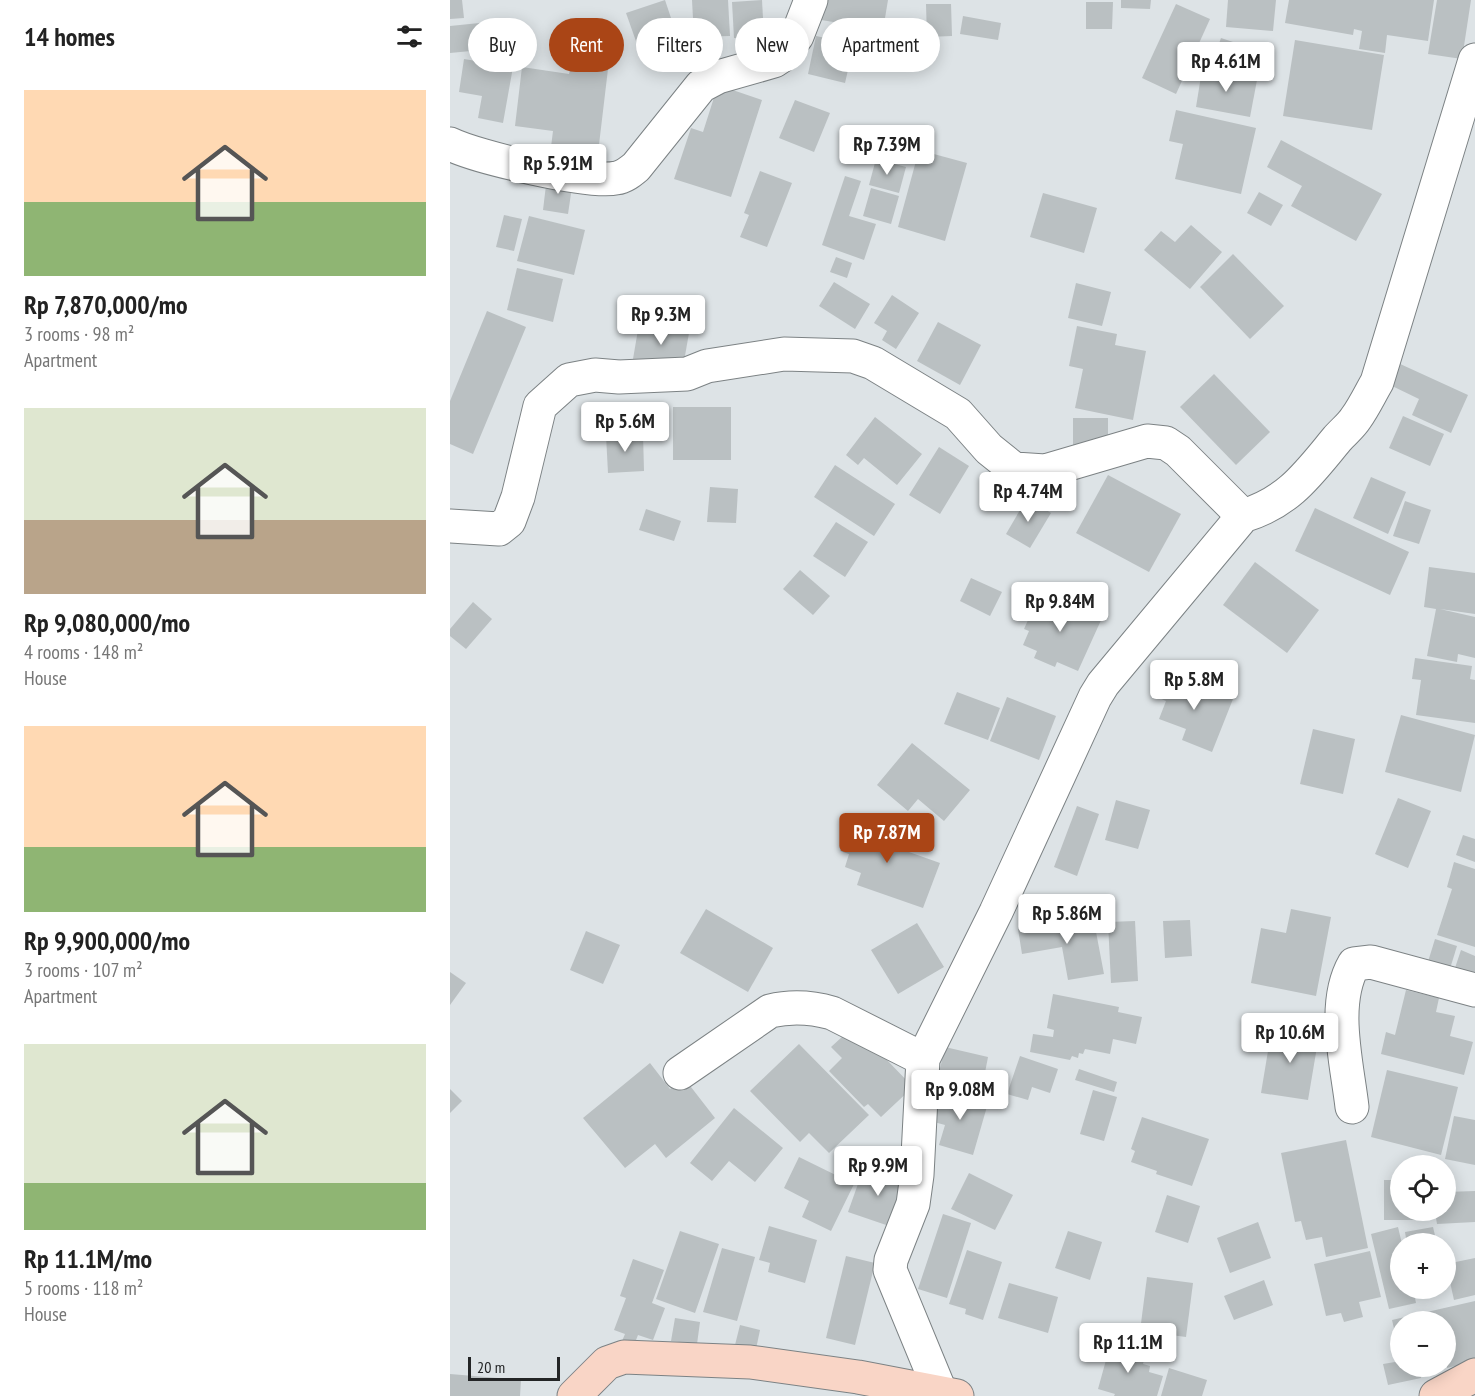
<!DOCTYPE html>
<html lang="en">
<head>
<meta charset="utf-8">
<style>
  :root { --surface:#fff; --page:#f2f2f2; --text:#222; --muted:#767676; --accent:#aa4516 }
  body { margin:0; font-family:"PT Sans Narrow",sans-serif; background:var(--page); color:var(--text); height:100vh; display:flex; flex-direction:column; font-size:22px; white-space:nowrap }
  * { box-sizing:border-box; margin:0 }
  p { font-size:20px; color:var(--muted) }
  .icon { flex:none; width:33px; height:33px; fill:none; stroke:currentColor; stroke-width:2; stroke-linecap:round; stroke-linejoin:round }
  .map { position:relative; flex:1; overflow:hidden }
  .drawer { display:flex; flex-direction:column; background:var(--surface); width:450px }
  .drawer>* { flex:none }
  .banner { position:absolute; left:18px; top:18px; width:570px; height:54px; display:flex; gap:12px }
  .controls { position:absolute; left:940px; top:1155px; display:grid; gap:12px }
  .controls a { display:grid; place-items:center; width:66px; height:66px; border-radius:50%; background:var(--surface); box-shadow:0 3px 15px #0003; font-size:30px }
  .scale { position:absolute; left:18px; bottom:15px; width:92px; box-sizing:border-box; padding-left:6px; border:3px solid #232526; border-top:0; font-size:16px; line-height:21px; white-space:nowrap; color:#232526; -webkit-text-stroke:4px #dde3e6; paint-order:stroke }
  .price { position:absolute; translate:-50% -51px; padding:0 14px; border-radius:6px; background:#fff; color:#222; font-size:20px; line-height:39px; filter:drop-shadow(0 2px 3px #0008) }
  .price::after { content:''; position:absolute; left:50%; top:36px; width:18px; height:14px; margin-left:-9px; background:inherit; clip-path:polygon(0 0,100% 0,50% 100%) }
  .price.on { background:var(--accent); color:#fff }
  ul { padding:0; list-style:none }
  li { display:grid; align-content:center; gap:12px; height:318px; padding:0 24px }
  li span { display:grid; place-items:center; height:186px; border-radius:0px; color:#555 }
  li>.icon { margin-inline-start:auto }
  span .icon { width:108px; height:108px; fill:#fffc; stroke-width:1 }
  li b { font-size:26px }
  h2 { display:flex; justify-content:space-between; align-items:center; height:72px; padding:0 24px; font-size:26px }
  .pill { padding:0 21px; border-radius:27px; background:var(--surface); box-shadow:0 3px 15px #0003; font-size:21px; line-height:54px }
  .pill.on { background:var(--accent); color:#fff }
  main { display:flex; flex:1; min-height:0 }
  .map>svg:first-child { display:block }
  .building { fill:#bac0c2 }
  .lines { fill:none; stroke-linecap:round; stroke-linejoin:round }
  .street-casing { stroke:#7c8284; stroke-width:35 }
  .secondary-casing { stroke:#7c8284; stroke-width:35 }
  .street { stroke:#fff; stroke-width:33 }
  .secondary { stroke:#f9d5c6; stroke-width:33 }
</style>
</head>
<body>
<main>
<section class="drawer">
<h2>14 homes<svg class="icon" aria-label="filters" viewBox="0 0 24 24"><path d="M4 7h16M4 17h16"/><circle cx="9" cy="7" r="2"/><circle cx="15" cy="17" r="2"/></svg></h2>
<ul>
<li><span style="background:linear-gradient(#ffd9b3 60%,#8fb573 0)"><svg class="icon" aria-label="home" viewBox="0 0 24 24"><path d="M3 11l9-7 9 7M6 9v11h12V9"/></svg></span><div><b>Rp 7,870,000/mo</b><p>3 rooms · 98 m²</p><p>Apartment</p></div></li>
<li><span style="background:linear-gradient(#dfe7d0 60%,#b9a48a 0)"><svg class="icon" aria-label="home" viewBox="0 0 24 24"><path d="M3 11l9-7 9 7M6 9v11h12V9"/></svg></span><div><b>Rp 9,080,000/mo</b><p>4 rooms · 148 m²</p><p>House</p></div></li>
<li><span style="background:linear-gradient(#ffd9b3 65%,#8fb573 0)"><svg class="icon" aria-label="home" viewBox="0 0 24 24"><path d="M3 11l9-7 9 7M6 9v11h12V9"/></svg></span><div><b>Rp 9,900,000/mo</b><p>3 rooms · 107 m²</p><p>Apartment</p></div></li>
<li><span style="background:linear-gradient(#dfe7d0 75%,#8fb573 0)"><svg class="icon" aria-label="home" viewBox="0 0 24 24"><path d="M3 11l9-7 9 7M6 9v11h12V9"/></svg></span><div><b>Rp 11.1M/mo</b><p>5 rooms · 118 m²</p><p>House</p></div></li>
</ul>
</section>
<div class="map">
<svg width="1025" height="1396" viewBox="0 0 1025 1396">
  <rect width="100%" height="100%" fill="#dde3e6"/>
  <g class="building">
    <path d="M0,0H12L14,18L0,19Z"/>
    <path d="M215,0L231,48L193,61L176,13Z"/>
    <path d="M242,0H278L280,36L244,37Z"/>
    <path d="M312,0L314,37L284,38L282,2Z"/>
    <path d="M374,0H438L433,30L371,20Z"/>
    <path d="M671,0H701L700,9L671,8Z"/>
    <path d="M778,0H826L823,31L776,27Z"/>
    <path d="M839,0H984L978,41L937,35L935,53L909,49L912,31L904,29L903,35L835,23Z"/>
    <path d="M987,0H1021L1012,59L978,54Z"/>
    <path d="M636,2H663L662,29H636Z"/>
    <path d="M476,4H501L502,36L477,37Z"/>
    <path d="M726,4L760,19L726,94L692,78Z"/>
    <path d="M513,16L551,23L548,40L510,34Z"/>
    <path d="M49,21L52,48L0,53V26Z"/>
    <path d="M366,36L404,44L395,83L358,74Z"/>
    <path d="M771,38L795,46L789,63L765,55Z"/>
    <path d="M845,40L934,55L922,130L833,116Z"/>
    <path d="M14,59L63,67L53,123L28,118L32,96L9,92Z"/>
    <path d="M121,65L158,69L148,153L101,147L103,131L65,126L72,67L119,74Z"/>
    <path d="M752,70L807,80L800,117L746,107Z"/>
    <path d="M268,85L312,100L281,197L224,179L241,128L253,132Z"/>
    <path d="M345,100L380,113L364,152L329,138Z"/>
    <path d="M726,110L806,128L791,194L725,179L733,144L719,141Z"/>
    <path d="M831,140L932,194L906,241L841,206L852,186L817,167Z"/>
    <path d="M469,150L517,163L495,241L448,227Z"/>
    <path d="M426,159L456,167L449,193L419,185Z"/>
    <path d="M310,171L342,183L317,247L290,237L299,215L294,213Z"/>
    <path d="M395,176L411,181L399,216L426,224L414,260L372,245Z"/>
    <path d="M97,177L123,180L118,214L93,210Z"/>
    <path d="M421,188L449,196L441,224L413,216Z"/>
    <path d="M809,192L833,205L821,226L797,213Z"/>
    <path d="M593,193L647,208L634,253L580,237Z"/>
    <path d="M54,215L72,219L64,251L46,247Z"/>
    <path d="M79,216L135,230L124,275L67,261Z"/>
    <path d="M741,225L772,252L740,289L694,250L711,231L725,242Z"/>
    <path d="M783,254L834,306L800,339L750,287Z"/>
    <path d="M386,257L402,263L397,278L380,272Z"/>
    <path d="M67,268L113,279L103,322L57,310Z"/>
    <path d="M384,282L420,304L405,329L369,306Z"/>
    <path d="M626,283L661,292L652,326L618,318Z"/>
    <path d="M442,295L469,313L446,349L432,340L437,331L424,323Z"/>
    <path d="M37,311L76,327L23,454L0,444V401Z"/>
    <path d="M488,322L531,345L510,385L467,361Z"/>
    <path d="M189,324L239,333L233,367L183,359Z"/>
    <path d="M627,326L667,334L665,345L696,351L683,420L625,408L633,369L619,366Z"/>
    <path d="M948,363L1018,395L1001,433L962,415L969,399L938,384Z"/>
    <path d="M764,374L820,432L786,465L730,407Z"/>
    <rect x="223" y="407" width="58" height="53"/>
    <path d="M953,416L994,434L980,466L939,448Z"/>
    <path d="M425,417L472,454L447,485L414,458L408,465L396,455Z"/>
    <rect x="623" y="418" width="35" height="32"/>
    <path d="M193,434L194,471L158,473L156,435Z"/>
    <path d="M489,447L519,466L490,514L459,495Z"/>
    <path d="M385,465L445,504L424,536L364,497Z"/>
    <path d="M658,475L731,514L699,572L626,533Z"/>
    <path d="M921,477L956,492L938,534L903,518Z"/>
    <path d="M260,487L288,489L286,523L257,522Z"/>
    <path d="M577,498L601,513L580,548L556,534Z"/>
    <path d="M955,501L981,510L969,544L943,536Z"/>
    <path d="M865,508L959,552L940,595L845,551Z"/>
    <path d="M196,509L231,521L224,541L189,530Z"/>
    <path d="M386,522L418,542L395,577L363,556Z"/>
    <path d="M805,562L869,610L837,653L773,605Z"/>
    <path d="M979,567L1025,573V614L990,609L1025,617V658L1008,654L1007,662L977,656L986,609L974,607Z"/>
    <path d="M350,570L380,596L363,615L333,589Z"/>
    <path d="M521,578L552,592L540,616L510,601Z"/>
    <path d="M598,595L652,618L628,671L607,662L605,667L584,658L587,651L573,645L579,631L574,629L588,598L595,602Z"/>
    <path d="M23,602L42,619L16,649L0,636V629Z"/>
    <path d="M965,658L1022,666L1020,679L1025,680V723L966,715L971,680L962,679Z"/>
    <path d="M717,673L783,699L762,752L732,740L736,729L709,719L716,701L707,697Z"/>
    <path d="M507,692L550,708L538,740L494,724Z"/>
    <path d="M557,697L606,716L589,760L540,741Z"/>
    <path d="M951,715L1025,735L1011,792L935,772Z"/>
    <path d="M863,729L905,739L893,794L850,784Z"/>
    <path d="M462,743L520,790L494,821L468,799L458,811L427,785Z"/>
    <path d="M948,798L981,811L958,868L925,854Z"/>
    <path d="M666,800L700,810L688,849L655,840Z"/>
    <path d="M627,806L649,814L627,876L604,867Z"/>
    <path d="M402,817L447,833L442,846L490,863L473,908L407,885L411,873L395,867L399,854L390,851Z"/>
    <path d="M1013,835L1025,839V862L1006,855Z"/>
    <path d="M1004,862L1025,869V947L987,935L1002,889L997,887Z"/>
    <path d="M256,909L323,948L298,992L230,953Z"/>
    <path d="M841,909L881,917L866,996L801,983L811,928L836,933Z"/>
    <path d="M643,916L654,974L618,980L612,947L572,954L568,929Z"/>
    <path d="M740,920L742,956L715,958L713,921Z"/>
    <path d="M685,921L688,981L661,983L658,922Z"/>
    <path d="M467,923L494,967L448,994L421,950Z"/>
    <path d="M136,931L170,945L153,984L120,970Z"/>
    <path d="M985,939L1007,946L999,972L977,965Z"/>
    <path d="M1011,950L1025,956V974L1004,971Z"/>
    <path d="M0,972L16,983L0,1005Z"/>
    <path d="M956,990L989,998L986,1012L1005,1016L1000,1036L1023,1042L1014,1075L931,1054L936,1032L945,1035Z"/>
    <path d="M603,994L669,1007L668,1012L692,1017L686,1044L663,1039L660,1054L635,1049L633,1054L629,1053L628,1058L622,1056L620,1060L580,1052L583,1034L603,1037L604,1030L597,1028Z"/>
    <path d="M404,1026L463,1087L431,1117L418,1104L414,1107L379,1071L392,1058L381,1047Z"/>
    <path d="M822,1027L869,1035L858,1100L811,1093Z"/>
    <path d="M349,1044L419,1115L379,1153L359,1133L350,1142L300,1091Z"/>
    <path d="M495,1047L538,1057L533,1083L489,1073Z"/>
    <path d="M570,1056L608,1069L600,1093L582,1087L578,1100L557,1094Z"/>
    <path d="M200,1063L220,1089L234,1078L265,1118L216,1158L205,1144L175,1168L133,1118Z"/>
    <path d="M629,1069L667,1082L664,1092L625,1080Z"/>
    <path d="M937,1070L1008,1087L991,1155L921,1137Z"/>
    <path d="M0,1089L12,1101L0,1113Z"/>
    <path d="M494,1089L538,1103L523,1155L489,1145L495,1125L484,1122Z"/>
    <path d="M643,1090L667,1097L654,1141L630,1134Z"/>
    <path d="M284,1108L333,1148L305,1182L279,1161L262,1181L240,1163Z"/>
    <path d="M1004,1116L1025,1120V1165L995,1159Z"/>
    <path d="M692,1117L759,1139L742,1186L706,1174L707,1171L681,1162L685,1151L681,1149Z"/>
    <path d="M896,1140L918,1248L876,1257L872,1237L856,1240L851,1221L845,1222L831,1153Z"/>
    <path d="M349,1157L404,1184L381,1231L352,1217L359,1201L334,1188Z"/>
    <path d="M414,1167L457,1182L442,1227L398,1212Z"/>
    <path d="M519,1173L563,1195L545,1230L501,1209Z"/>
    <path d="M934,1180H951V1210H968V1220H934Z"/>
    <path d="M1025,1191V1222L987,1224L986,1218L977,1219L976,1210H996V1192Z"/>
    <path d="M717,1195L750,1206L738,1243L705,1232Z"/>
    <path d="M493,1214L521,1223L497,1298L468,1289Z"/>
    <path d="M808,1222L821,1258L780,1273L767,1238Z"/>
    <path d="M319,1226L367,1240L355,1283L318,1272L320,1263L309,1260Z"/>
    <path d="M948,1227L952,1244L951,1288H963L966,1303L939,1309L921,1234Z"/>
    <path d="M983,1227L987,1244H957L955,1232Z"/>
    <path d="M230,1231L269,1244L245,1313L206,1299Z"/>
    <path d="M618,1231L652,1242L640,1280L605,1268Z"/>
    <path d="M272,1248L305,1257L287,1321L253,1312Z"/>
    <path d="M517,1250L552,1262L533,1320L515,1314L516,1309L499,1304Z"/>
    <path d="M920,1251L931,1297L909,1302L913,1317L894,1322L891,1313L876,1316L864,1264Z"/>
    <path d="M396,1256L425,1263L405,1345L376,1338Z"/>
    <path d="M1025,1258V1295L1004,1300L996,1264Z"/>
    <path d="M183,1259L214,1270L202,1303L215,1308L203,1340L188,1335L184,1345L172,1341L175,1334L164,1330L176,1298L170,1296Z"/>
    <path d="M697,1277L743,1283L736,1337L690,1331Z"/>
    <path d="M814,1280L823,1305L784,1320L774,1296Z"/>
    <path d="M559,1283L608,1297L598,1333L548,1318Z"/>
    <path d="M1025,1301V1361L997,1368L996,1322H951L950,1354L942,1320Z"/>
    <path d="M225,1318L250,1322L247,1344L221,1341Z"/>
    <path d="M290,1325L310,1330L306,1349L285,1345Z"/>
    <path d="M661,1342L696,1352L693,1364L700,1366L699,1372L713,1376L707,1396H664L665,1394L648,1389Z"/>
    <path d="M951,1361V1366H969L971,1378L938,1385L933,1364Z"/>
    <path d="M719,1368L757,1380L752,1396H711Z"/>
    <path d="M0,1374L71,1380L70,1396H0Z"/>
  </g>
  <g class="lines">
    <g class="street-casing">
      <g id="street">
        <path d="M0,144C26,157 140,184 166,178C174,177 180,172 186,167L251,86L268,77L324,61L333,55L347,36L361,0"/>
        <path d="M0,526L49,529L59,521L68,497L90,406L119,380L145,375L169,377L237,374L257,366L334,354L403,356L423,363L508,414L539,449L564,469L595,471L697,441L716,443L728,451L793,516"/>
        <path d="M230,1073L320,1011C341,1006 361,1007 382,1013L473,1059"/>
        <path d="M902,1107C897,1063 881,1004 904,964L921,962L1025,990"/>
        <path d="M490,1391L440,1270L441,1260L463,1204L467,1175L473,1059L546,912L645,697L653,684L793,516C839,502 858,474 887,439C893,432 901,426 906,418C914,407 920,394 927,382L1025,60"/>
      </g>
    </g>
    <g class="secondary-casing">
      <g id="secondary">
        <path d="M124,1396L157,1363L174,1357L300,1362L408,1377L507,1396"/>
        <path d="M986,1396L1025,1375"/>
      </g>
    </g>
    <use href="#street" class="street"/>
    <use href="#secondary" class="secondary"/>
  </g>
</svg>
<div class="controls">
<a><svg class="icon" aria-label="locate" viewBox="0 0 24 24"><circle cx="12" cy="12" r="6"/><path d="M12 2v4M12 18v4M2 12h4M18 12h4"/></svg></a>
<a>+</a>
<a>−</a>
</div>
<div class="scale">20 m</div>
<b class="price" style="left:776px;top:93px">Rp 4.61M</b>
<b class="price" style="left:437px;top:176px">Rp 7.39M</b>
<b class="price" style="left:108px;top:195px">Rp 5.91M</b>
<b class="price" style="left:211px;top:346px">Rp 9.3M</b>
<b class="price" style="left:175px;top:453px">Rp 5.6M</b>
<b class="price" style="left:578px;top:523px">Rp 4.74M</b>
<b class="price" style="left:610px;top:633px">Rp 9.84M</b>
<b class="price" style="left:744px;top:711px">Rp 5.8M</b>
<b class="price on" style="left:437px;top:864px">Rp 7.87M</b>
<b class="price" style="left:617px;top:945px">Rp 5.86M</b>
<b class="price" style="left:840px;top:1064px">Rp 10.6M</b>
<b class="price" style="left:510px;top:1121px">Rp 9.08M</b>
<b class="price" style="left:428px;top:1197px">Rp 9.9M</b>
<b class="price" style="left:678px;top:1374px">Rp 11.1M</b>
<div class="banner">
<a class="pill">Buy</a>
<a class="pill on">Rent</a>
<a class="pill">Filters</a>
<a class="pill">New</a>
<a class="pill">Apartment</a>
</div>
</div>
</main>
</body>
</html>
